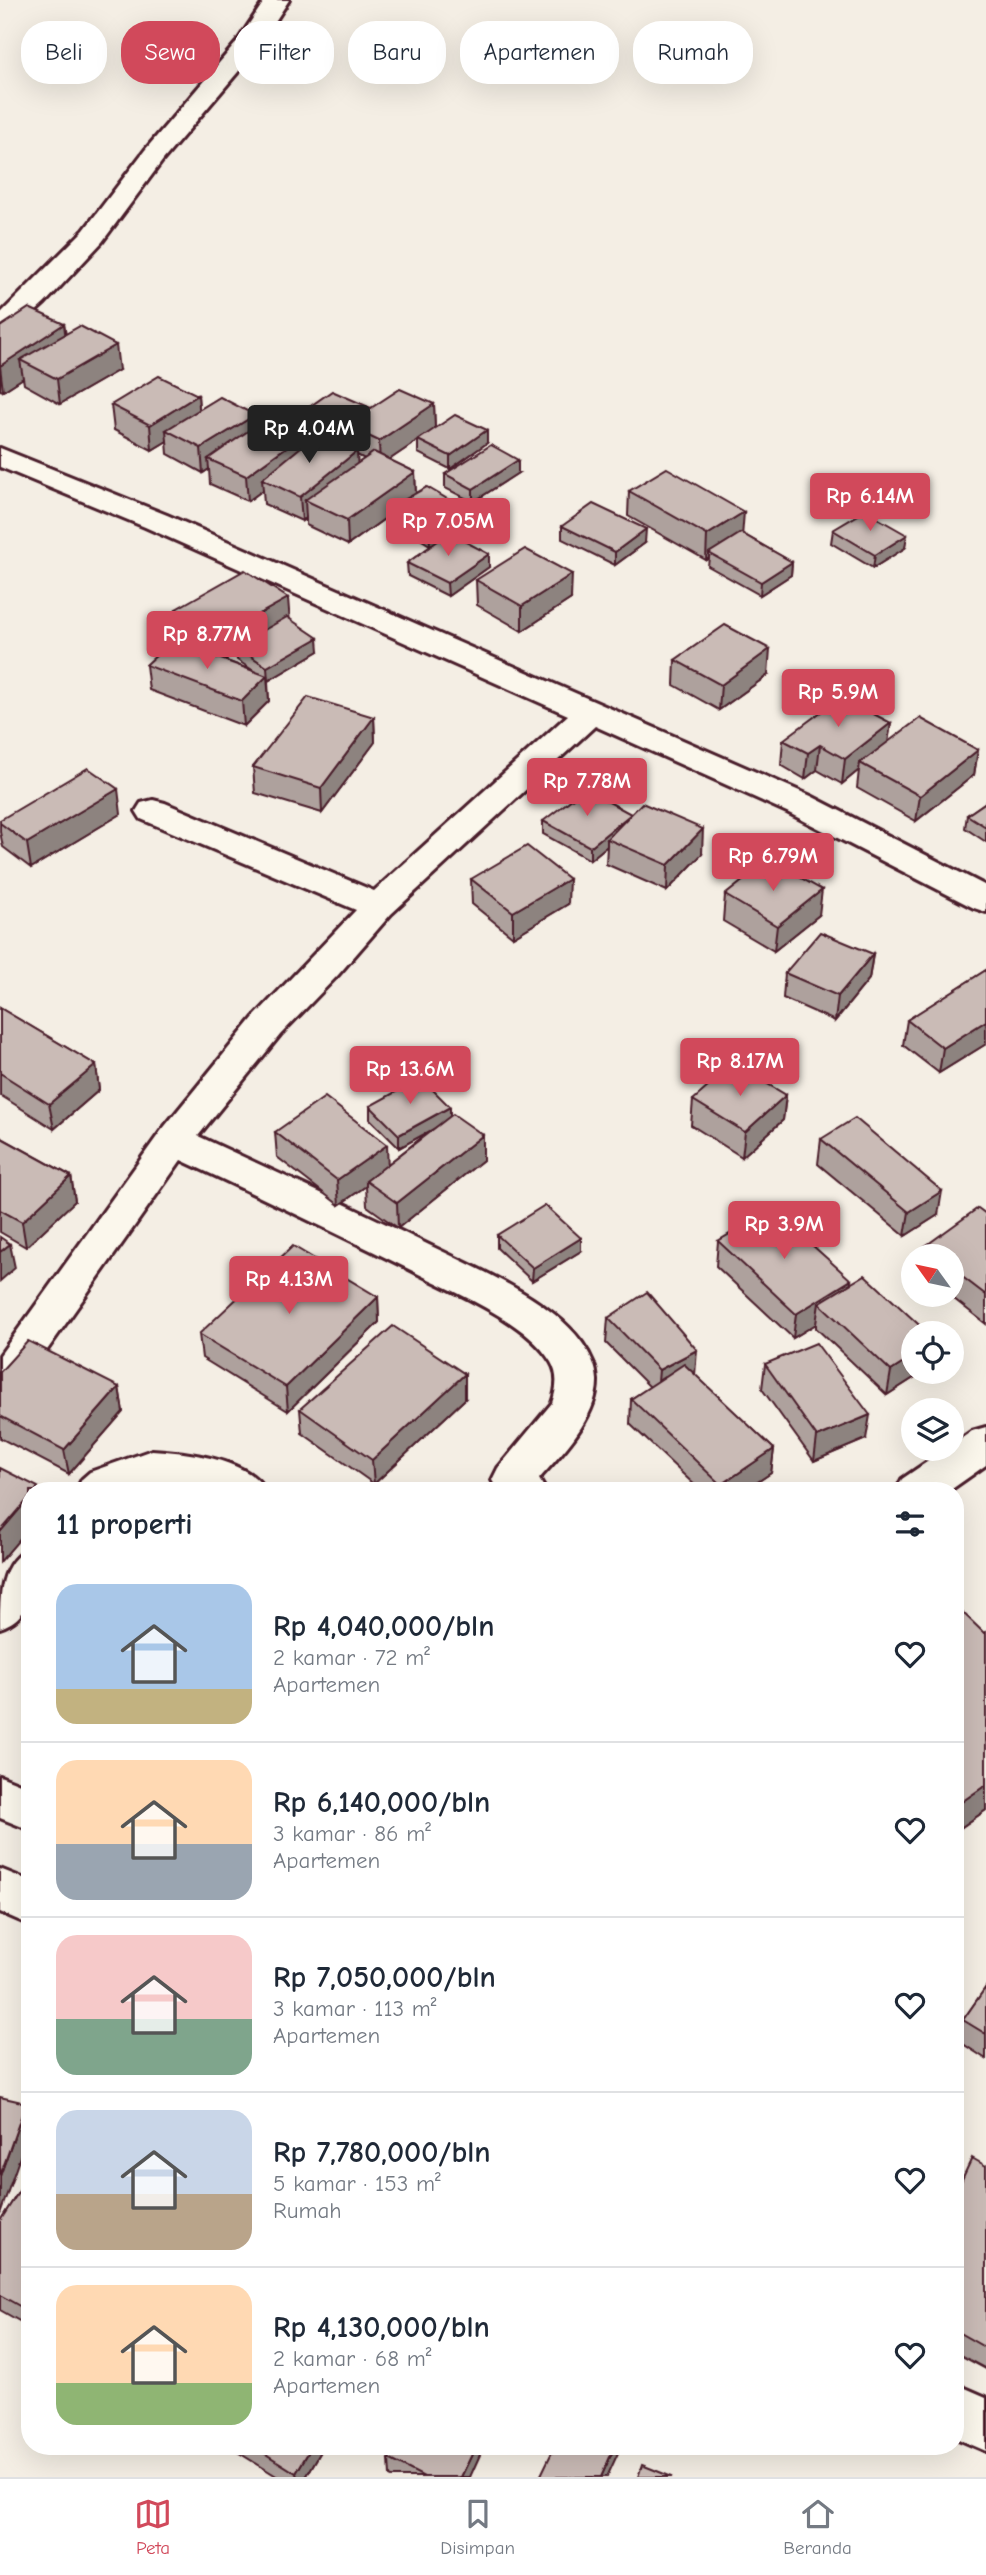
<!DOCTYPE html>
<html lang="id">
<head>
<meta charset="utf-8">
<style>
  :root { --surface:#fff; --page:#f6f6f7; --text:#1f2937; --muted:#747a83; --line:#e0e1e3; --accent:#d1495b }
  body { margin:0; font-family:"Comic Neue",sans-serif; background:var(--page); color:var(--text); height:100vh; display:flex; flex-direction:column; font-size:26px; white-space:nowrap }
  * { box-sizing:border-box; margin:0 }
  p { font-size:23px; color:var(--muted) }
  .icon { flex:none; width:38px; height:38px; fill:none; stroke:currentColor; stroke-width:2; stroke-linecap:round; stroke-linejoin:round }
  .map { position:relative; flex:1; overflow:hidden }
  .details { position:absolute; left:21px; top:1482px; width:943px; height:973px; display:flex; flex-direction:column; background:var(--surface); border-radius:28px; box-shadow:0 7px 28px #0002 }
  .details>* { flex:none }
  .banner { position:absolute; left:21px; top:21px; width:945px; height:63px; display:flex; gap:14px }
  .needle { width:46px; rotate:303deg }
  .buttons { position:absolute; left:901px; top:1244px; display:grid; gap:14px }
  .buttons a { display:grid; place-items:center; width:63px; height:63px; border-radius:50%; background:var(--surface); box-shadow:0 7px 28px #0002; font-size:35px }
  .price { position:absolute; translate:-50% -60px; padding:0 16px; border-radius:7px; background:var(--accent); color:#fff; font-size:23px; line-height:46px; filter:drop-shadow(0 2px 4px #0008) }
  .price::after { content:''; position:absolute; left:50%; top:42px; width:21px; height:16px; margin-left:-10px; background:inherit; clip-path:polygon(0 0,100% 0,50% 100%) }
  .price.current { background:#222; color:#fff }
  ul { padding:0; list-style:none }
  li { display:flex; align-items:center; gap:21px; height:175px; padding:0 35px }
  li+li { border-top:2px solid var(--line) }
  li span { display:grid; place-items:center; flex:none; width:196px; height:140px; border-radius:21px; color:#555 }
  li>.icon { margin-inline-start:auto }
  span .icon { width:84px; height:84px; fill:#fffc; stroke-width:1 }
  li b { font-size:30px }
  h2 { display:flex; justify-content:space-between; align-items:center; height:84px; padding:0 35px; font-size:30px }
  .chip { padding:0 24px; border-radius:28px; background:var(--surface); box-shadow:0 7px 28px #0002; font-size:24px; line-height:63px }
  .chip.current { background:var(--accent); color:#fff }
  .dock { display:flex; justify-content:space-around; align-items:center; height:98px; border-top:2px solid var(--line); background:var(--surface); font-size:19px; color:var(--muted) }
  .dock a { display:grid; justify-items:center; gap:4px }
  .dock .current { color:var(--accent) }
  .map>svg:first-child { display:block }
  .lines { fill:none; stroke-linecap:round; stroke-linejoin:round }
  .street-casing { stroke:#4a1f2b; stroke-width:6 }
  .secondary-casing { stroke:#4a1f2b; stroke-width:6 }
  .street { fill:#fbf7ec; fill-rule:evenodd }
  .secondary { fill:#fbf7ec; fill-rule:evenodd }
  .wall { fill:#aea19d; stroke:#4a1f2b; stroke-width:2; fill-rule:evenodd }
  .shaded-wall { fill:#8d837f; stroke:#4a1f2b; stroke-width:2 }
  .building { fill:#cabbb6; stroke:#4a1f2b; stroke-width:2 }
</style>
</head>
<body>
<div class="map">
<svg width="986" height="2477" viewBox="0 0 986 2477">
  <rect width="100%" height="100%" fill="#f4eee4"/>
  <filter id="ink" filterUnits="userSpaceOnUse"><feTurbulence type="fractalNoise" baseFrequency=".0143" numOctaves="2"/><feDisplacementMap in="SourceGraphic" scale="14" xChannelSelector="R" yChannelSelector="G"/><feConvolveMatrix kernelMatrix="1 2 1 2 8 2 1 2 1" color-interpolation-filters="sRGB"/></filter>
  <g filter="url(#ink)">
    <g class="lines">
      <g class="street-casing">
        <g id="street">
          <path d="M265,0H289L255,52L163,160L102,242L45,303L10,335L0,337V314L84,230L145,150L237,42Z"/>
          <path d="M0,448L167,515L811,796L986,886V912L974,908L787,812L595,726L391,914L338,975L280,1035L198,1136C275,1172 353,1207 429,1245C472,1266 517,1285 554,1314C573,1329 596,1354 597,1380C598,1417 562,1453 539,1479L546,1491H498L492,1480L498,1468L552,1403C557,1389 559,1375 551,1362C525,1320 455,1293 413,1271C336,1233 259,1196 181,1160L14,1397L0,1402V1355L161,1131L254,1017L356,910L141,819L136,811L141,803L153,800L165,803L374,891L568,715L145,527L0,467Z"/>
          <path d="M152,1450C185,1452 249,1459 266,1491H204L194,1486L153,1484L133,1491H76L82,1479L90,1472Z"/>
          <path d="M30,1548C30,1582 38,1615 0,1628C0,1595 0,1561 30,1548Z"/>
          <path d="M0,1776L30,1788V1830L0,1818Z"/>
          <path d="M956,2384L986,2397V2451L956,2438Z"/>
        </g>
      </g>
      <g class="secondary-casing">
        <g id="secondary">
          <path d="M986,1427V1465L949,1491H896L902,1479L946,1449H952V1445L972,1431Z"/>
          <path d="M0,1869L30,1881V1925L0,1912Z"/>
        </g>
      </g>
      <use href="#street" class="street"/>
      <use href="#secondary" class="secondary"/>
    </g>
    <g class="wall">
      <path d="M64,324L66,335L119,370L60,404L24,384L23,378L3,391L0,390V327Z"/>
      <path d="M198,395L199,410L255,415L256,426L303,435L304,445L312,438L296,430L295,417L371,408L434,404L435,429L487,443L450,469L418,453V440L389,460L415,472L416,494L466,524L449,534L489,567L448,596L408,576L407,563L446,535L430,545L391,521V514L348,545L306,525V518L302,521L264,504L263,490L248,501L210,484L209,469L203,473L168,454L167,441L152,450L114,430L111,405ZM357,455L365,459L357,464Z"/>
      <path d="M518,473L473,502L445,488V474Z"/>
      <path d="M629,491L743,534L792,562L791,575L760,595L708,566L709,558L706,560L628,516Z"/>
      <path d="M562,526L645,543L615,565L562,539Z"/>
      <path d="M833,530L905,548L873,568L831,543Z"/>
      <path d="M476,580L571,599L522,631L477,605Z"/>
      <path d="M176,609L290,619L319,651L268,681L269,701L244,726L149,690L146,665L208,654L178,634ZM236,653L237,660L254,671L224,660Z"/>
      <path d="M675,660L768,675L719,710L674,685Z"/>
      <path d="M374,717L375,742L322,813L255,793L253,767Z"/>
      <path d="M891,723L888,741L978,750L974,775L916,821L857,788L859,770L842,784L817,770L805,779L781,765L783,740Z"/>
      <path d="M986,802V842L965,828L967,815Z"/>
      <path d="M121,814L31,868L3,847L0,832V820Z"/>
      <path d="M543,821L702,854L667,891L606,864L607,846L590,860L543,834Z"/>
      <path d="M471,879L568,904L513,937L472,904Z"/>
      <path d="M725,895L819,915L774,951L723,921Z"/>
      <path d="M873,954L869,979L835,1021L783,998L785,973Z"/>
      <path d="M986,970V1044L939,1073L903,1045L907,1020Z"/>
      <path d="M0,1008L96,1065L99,1090L54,1129L0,1095Z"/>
      <path d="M786,1095L783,1120L742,1157L691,1125L693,1100Z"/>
      <path d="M370,1106L450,1116L483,1135V1160L398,1228L367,1206L366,1186L339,1205L277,1157L275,1132L388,1164L431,1130L399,1148L370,1119Z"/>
      <path d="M0,1137L71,1176L75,1201L26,1247L0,1232Z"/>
      <path d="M821,1139L938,1215L905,1236L818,1164Z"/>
      <path d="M986,1214V1324L949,1295H952V1256H922L924,1247Z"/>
      <path d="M497,1235L581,1251L532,1281L497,1248Z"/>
      <path d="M718,1241L851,1280L850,1284L914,1372H923L887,1395L816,1328V1324L793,1338L716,1266Z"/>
      <path d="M378,1297L379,1322L288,1411L202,1358L199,1334Z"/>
      <path d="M608,1318L695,1375L774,1449L771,1473L744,1491H701L630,1424L631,1399L650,1387L606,1343Z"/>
      <path d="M765,1364L866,1439L814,1461L762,1389Z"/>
      <path d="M0,1372L119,1387L123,1412L69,1474L0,1438Z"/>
      <path d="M465,1399L374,1484L302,1433L300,1409Z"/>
      <path d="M956,1606L986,1810L956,1831Z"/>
      <path d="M986,1987V2059L957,2040L963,2020Z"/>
      <path d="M986,2166V2369L956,2353V2192Z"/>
      <path d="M30,2174V2327L0,2310V2221Z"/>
      <path d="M228,2446H324L306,2477H278Z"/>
      <path d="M389,2459L470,2477H392L390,2476Z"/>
    </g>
    <g class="shaded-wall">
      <path d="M64,324L67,348L20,360L23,378L3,391L0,366Z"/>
      <path d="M116,345L119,370L60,404L57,379Z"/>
      <path d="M198,395L200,420L166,430L167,441L152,450L150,425Z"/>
      <path d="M434,404L435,429L380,466L379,441Z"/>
      <path d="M255,415L257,440L208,459L209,469L203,473L201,448Z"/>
      <path d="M487,430V443L450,469V456Z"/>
      <path d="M345,431L346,444L338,449L337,436Z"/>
      <path d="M303,435L305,460L262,479L263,490L248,501L246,476Z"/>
      <path d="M357,451L358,475L305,500L306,518L302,521L300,497Z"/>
      <path d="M518,460V473L473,502V489Z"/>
      <path d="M415,472L416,497L390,508L391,514L348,545L347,520Z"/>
      <path d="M466,510V524L430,545L429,531Z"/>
      <path d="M744,512L742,537L709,553V558L706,560L707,535Z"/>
      <path d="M646,529L645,543L615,565V552Z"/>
      <path d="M907,535L905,548L873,568L875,555Z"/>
      <path d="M489,554V567L448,596L447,583Z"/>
      <path d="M792,562L791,575L760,595L761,582Z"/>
      <path d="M572,574L571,599L522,631V606Z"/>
      <path d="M288,598L290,623L236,646V653L220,663L218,637Z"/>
      <path d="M318,638L319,651L268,681L267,667Z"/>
      <path d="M770,649L768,675L719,710L721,685Z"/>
      <path d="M267,676L269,701L244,726L242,701Z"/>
      <path d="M374,717L375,742L322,813L321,788Z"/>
      <path d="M891,723L887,749L860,763L859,770L842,784L845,759Z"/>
      <path d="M820,745L817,770L805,779L808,753Z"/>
      <path d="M978,750L974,775L916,821L920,796Z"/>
      <path d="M118,789L121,814L31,868L27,843Z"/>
      <path d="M631,814L607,839V846L590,860V847Z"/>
      <path d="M703,829L702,854L667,891L668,865Z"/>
      <path d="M569,879L568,904L513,937V912Z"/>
      <path d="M822,890L819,915L774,951L777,926Z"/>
      <path d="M873,954L869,979L835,1021L838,996Z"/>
      <path d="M986,1021V1044L939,1073L943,1048Z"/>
      <path d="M96,1065L99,1090L54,1129L49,1104Z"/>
      <path d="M786,1095L783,1120L742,1157L745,1132Z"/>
      <path d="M450,1107V1120L399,1148V1135Z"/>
      <path d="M483,1135V1160L398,1228L397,1203Z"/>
      <path d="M387,1145L388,1170L366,1181V1186L339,1205L337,1180Z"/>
      <path d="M71,1176L75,1201L26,1247L22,1222Z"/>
      <path d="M942,1191L938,1215L905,1236L909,1212Z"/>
      <path d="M581,1238V1251L532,1281L533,1268Z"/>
      <path d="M10,1244L15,1268L0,1281V1252Z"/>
      <path d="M851,1280L847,1304L819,1303L816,1324L793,1338L796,1314Z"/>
      <path d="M378,1297L379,1322L288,1411L286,1387Z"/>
      <path d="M697,1350L695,1375L657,1394L659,1370Z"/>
      <path d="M914,1356V1372H923L887,1395L891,1371Z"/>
      <path d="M465,1374V1399L374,1484L372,1460Z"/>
      <path d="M119,1387L123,1412L69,1474L64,1450Z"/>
      <path d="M870,1415L866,1439L814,1461L817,1437Z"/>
      <path d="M774,1449L771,1473L744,1491H721V1485Z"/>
      <path d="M30,1497V1527L0,1562V1532Z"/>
      <path d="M986,1785V1810L956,1831V1819L960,1803Z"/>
      <path d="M26,2103L30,2117V2128L0,2214V2176Z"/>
      <path d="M30,2301V2323L25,2309Z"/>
      <path d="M312,2446H324L306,2477H297L296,2473Z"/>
      <path d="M476,2446H484L470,2477H461Z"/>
      <path d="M615,2446H619L618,2453L607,2477H601Z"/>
    </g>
    <g class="building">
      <path d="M29,308L64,324L0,366V327Z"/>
      <path d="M80,326L116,345L57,379L20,360Z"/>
      <path d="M159,376L198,395L150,425L111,405Z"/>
      <path d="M400,389L434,404L379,441L345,425Z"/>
      <path d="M332,391L371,408L345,425V431L337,436L295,417Z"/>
      <path d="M220,397L255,415L201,448L166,430Z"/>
      <path d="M455,415L487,430L450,456L418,440Z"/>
      <path d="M265,419L303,435L246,476L208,459Z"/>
      <path d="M318,433L357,451L300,497L262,479Z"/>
      <path d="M491,445L518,460L473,489L445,474Z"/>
      <path d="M374,452L415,472L347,520L305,500Z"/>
      <path d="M667,468L744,512L707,535L629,491Z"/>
      <path d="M427,487L466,510L429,531L390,508Z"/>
      <path d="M593,504L646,529L615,552L562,526Z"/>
      <path d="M865,511L907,535L875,555L833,530Z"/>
      <path d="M449,533L489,554L447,583L407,563Z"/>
      <path d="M741,533L792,562L761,582L709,553Z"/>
      <path d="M525,549L572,574L522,606L476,580Z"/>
      <path d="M245,570L288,598L218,637L176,609Z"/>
      <path d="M287,617L318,638L267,667L236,646Z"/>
      <path d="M725,625L770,649L721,685L675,660Z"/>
      <path d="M172,641L267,676L242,701L146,665Z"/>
      <path d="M308,697L374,717L321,788L253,767Z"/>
      <path d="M841,697L891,723L845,759L820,745L808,753L783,740Z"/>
      <path d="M920,718L978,750L920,796L860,763Z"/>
      <path d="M88,768L118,789L27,843L0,823V820Z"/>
      <path d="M585,789L631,814L590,847L543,821Z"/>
      <path d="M986,802V827L967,815Z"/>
      <path d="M642,803L703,829L668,865L607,839Z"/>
      <path d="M527,846L569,879L513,912L471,879Z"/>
      <path d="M769,860L822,890L777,926L725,895Z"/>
      <path d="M820,932L873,954L838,996L785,973Z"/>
      <path d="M986,970V1021L943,1048L907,1020Z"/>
      <path d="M0,1008L96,1065L49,1104L0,1073Z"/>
      <path d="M734,1064L786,1095L745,1132L693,1100Z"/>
      <path d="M421,1078L450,1107L399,1135L370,1106Z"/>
      <path d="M325,1097L387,1145L337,1180L275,1132Z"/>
      <path d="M453,1114L483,1135L397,1203L366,1181Z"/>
      <path d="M855,1118L942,1191L909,1212L821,1139Z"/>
      <path d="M0,1137L71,1176L22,1222L0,1210Z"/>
      <path d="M545,1205L581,1238L533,1268L497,1235Z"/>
      <path d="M978,1208L986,1214V1295L952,1269V1256H936L924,1247Z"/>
      <path d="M772,1209L851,1280L796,1314L718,1241Z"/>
      <path d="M0,1237L10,1244L0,1252Z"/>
      <path d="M293,1246L378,1297L286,1387L199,1334Z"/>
      <path d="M865,1275L929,1334H914V1356L891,1371L819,1303Z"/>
      <path d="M647,1292L697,1350L659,1370L608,1318Z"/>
      <path d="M393,1326L465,1374L372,1460L300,1409Z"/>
      <path d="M28,1341L119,1387L64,1450L0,1416V1372Z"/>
      <path d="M816,1343L870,1415L817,1437L765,1364Z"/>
      <path d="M684,1364L774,1449L721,1485L631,1399Z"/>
      <path d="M0,1468L38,1487L35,1491H30V1497L0,1532Z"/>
      <path d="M956,1606L984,1633L986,1632V1785L960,1803L956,1798Z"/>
      <path d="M986,1987V2034L963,2020Z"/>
      <path d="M0,2097L26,2103L0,2176Z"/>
      <path d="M956,2123L960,2125L956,2133Z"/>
      <path d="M972,2158L986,2166V2348L956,2331V2192Z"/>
      <path d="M30,2174V2301L25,2309L0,2295V2221Z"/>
      <path d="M253,2446H312L296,2473Z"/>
      <path d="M395,2446H476L461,2477H424L389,2459Z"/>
      <path d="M555,2446H615L601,2477H540Z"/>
      <path d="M642,2465L672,2477H638Z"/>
    </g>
  </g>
</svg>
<div class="buttons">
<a><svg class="needle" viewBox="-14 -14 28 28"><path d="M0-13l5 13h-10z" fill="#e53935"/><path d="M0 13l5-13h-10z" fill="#747a83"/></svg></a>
<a><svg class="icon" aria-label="locate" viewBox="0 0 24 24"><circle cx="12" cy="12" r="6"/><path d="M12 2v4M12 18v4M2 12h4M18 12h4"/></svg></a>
<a><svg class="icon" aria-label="layers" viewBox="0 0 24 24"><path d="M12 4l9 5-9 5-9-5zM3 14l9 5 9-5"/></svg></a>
</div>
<b class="price current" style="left:309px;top:465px">Rp 4.04M</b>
<b class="price" style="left:870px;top:533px">Rp 6.14M</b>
<b class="price" style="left:448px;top:558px">Rp 7.05M</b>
<b class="price" style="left:207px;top:671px">Rp 8.77M</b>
<b class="price" style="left:838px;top:729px">Rp 5.9M</b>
<b class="price" style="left:587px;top:818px">Rp 7.78M</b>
<b class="price" style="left:773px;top:893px">Rp 6.79M</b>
<b class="price" style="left:740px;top:1098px">Rp 8.17M</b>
<b class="price" style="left:410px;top:1106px">Rp 13.6M</b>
<b class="price" style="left:784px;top:1261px">Rp 3.9M</b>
<b class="price" style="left:289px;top:1316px">Rp 4.13M</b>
<div class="banner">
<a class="chip">Beli</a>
<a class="chip current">Sewa</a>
<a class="chip">Filter</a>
<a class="chip">Baru</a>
<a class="chip">Apartemen</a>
<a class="chip">Rumah</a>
</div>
<section class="details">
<h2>11 properti<svg class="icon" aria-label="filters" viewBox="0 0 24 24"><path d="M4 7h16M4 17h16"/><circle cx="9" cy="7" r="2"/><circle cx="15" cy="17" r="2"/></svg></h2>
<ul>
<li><span style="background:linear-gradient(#a9c7e8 75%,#c2b280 0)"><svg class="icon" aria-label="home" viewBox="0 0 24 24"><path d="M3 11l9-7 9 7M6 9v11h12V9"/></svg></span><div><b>Rp 4,040,000/bln</b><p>2 kamar · 72 m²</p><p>Apartemen</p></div><svg class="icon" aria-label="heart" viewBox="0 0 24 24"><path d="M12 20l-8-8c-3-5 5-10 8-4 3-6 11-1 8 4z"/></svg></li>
<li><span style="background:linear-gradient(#ffd9b3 60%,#9aa5b1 0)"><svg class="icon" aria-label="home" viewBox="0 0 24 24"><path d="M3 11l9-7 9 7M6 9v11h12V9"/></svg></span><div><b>Rp 6,140,000/bln</b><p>3 kamar · 86 m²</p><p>Apartemen</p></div><svg class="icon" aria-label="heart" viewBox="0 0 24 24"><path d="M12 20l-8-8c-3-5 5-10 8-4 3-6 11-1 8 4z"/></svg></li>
<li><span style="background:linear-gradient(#f6c9c9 60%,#7fa58c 0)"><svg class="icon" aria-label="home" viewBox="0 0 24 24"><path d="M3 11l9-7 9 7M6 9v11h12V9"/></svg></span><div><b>Rp 7,050,000/bln</b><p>3 kamar · 113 m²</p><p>Apartemen</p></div><svg class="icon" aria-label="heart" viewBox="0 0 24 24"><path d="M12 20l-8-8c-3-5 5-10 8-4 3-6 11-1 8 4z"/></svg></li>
<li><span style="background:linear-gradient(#c9d6e8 60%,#b9a48a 0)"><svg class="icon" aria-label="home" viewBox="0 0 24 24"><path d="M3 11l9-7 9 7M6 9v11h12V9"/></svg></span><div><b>Rp 7,780,000/bln</b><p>5 kamar · 153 m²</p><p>Rumah</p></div><svg class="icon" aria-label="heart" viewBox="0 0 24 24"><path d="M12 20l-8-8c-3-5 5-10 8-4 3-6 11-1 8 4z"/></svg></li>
<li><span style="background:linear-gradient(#ffd9b3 70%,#8fb573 0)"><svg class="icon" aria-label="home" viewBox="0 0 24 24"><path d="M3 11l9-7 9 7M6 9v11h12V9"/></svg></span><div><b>Rp 4,130,000/bln</b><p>2 kamar · 68 m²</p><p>Apartemen</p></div><svg class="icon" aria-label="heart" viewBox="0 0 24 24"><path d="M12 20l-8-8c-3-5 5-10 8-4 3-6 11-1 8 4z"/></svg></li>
</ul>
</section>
</div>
<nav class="dock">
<a class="current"><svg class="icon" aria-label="map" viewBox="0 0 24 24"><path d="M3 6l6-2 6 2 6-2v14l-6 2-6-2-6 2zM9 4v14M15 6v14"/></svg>Peta</a>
<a><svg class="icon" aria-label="saved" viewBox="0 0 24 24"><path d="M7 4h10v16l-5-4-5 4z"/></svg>Disimpan</a>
<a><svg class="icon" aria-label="home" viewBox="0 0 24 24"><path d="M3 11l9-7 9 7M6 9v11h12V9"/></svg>Beranda</a>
</nav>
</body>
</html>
